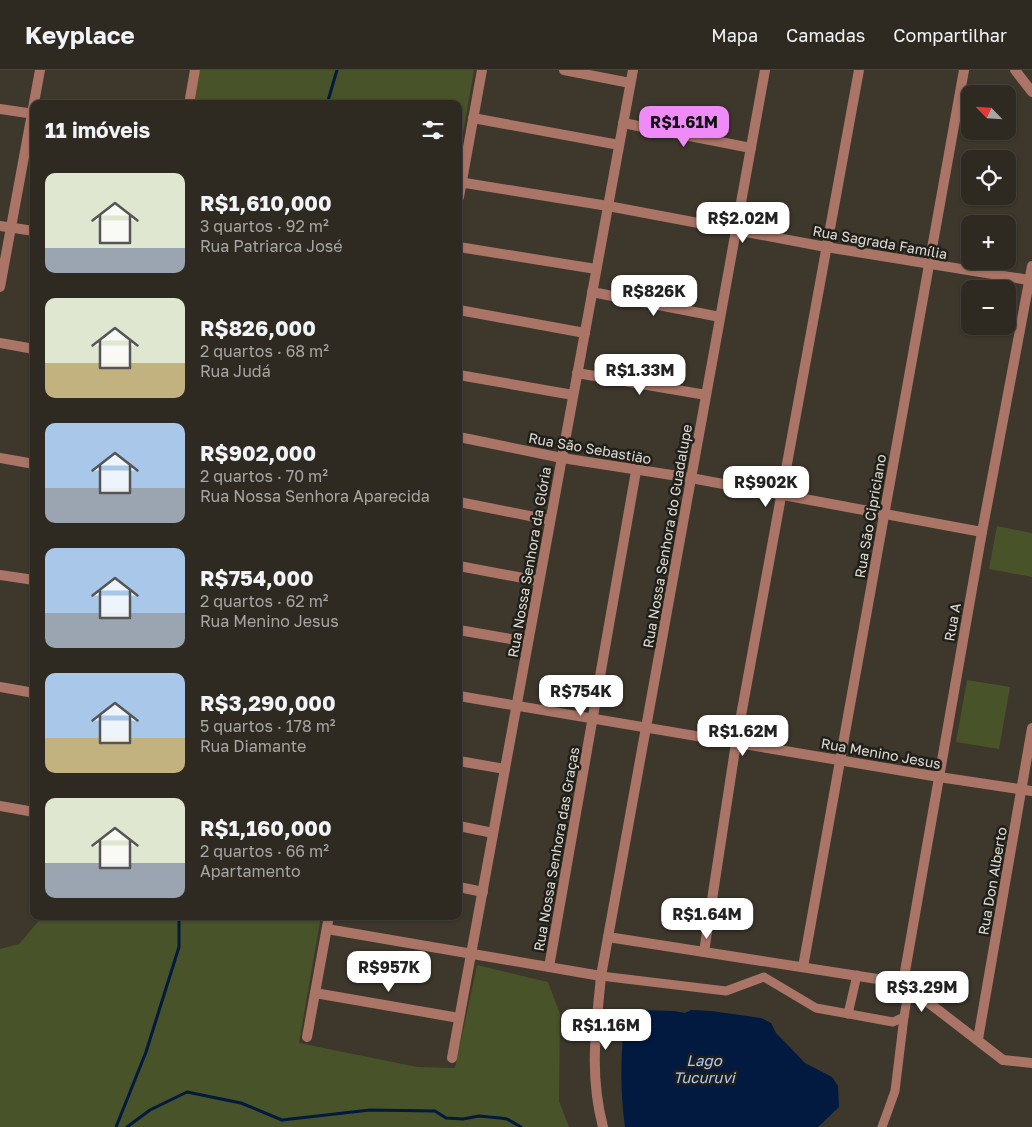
<!DOCTYPE html>
<html lang="pt">
<head>
<meta charset="utf-8">
<style>
  :root { --surface:#2e2921; --page:#3a352e; --text:#f1f3f6; --muted:#a7a6a5; --line:#49453f; --accent:#ef8bf7 }
  body { margin:0; font-family:"Golos Text",sans-serif; background:var(--page); color:var(--text); height:100vh; display:flex; flex-direction:column; font-size:19px; white-space:nowrap }
  * { box-sizing:border-box; margin:0 }
  p { font-size:16px; color:var(--muted) }
  .icon { flex:none; width:28px; height:28px; fill:none; stroke:currentColor; stroke-width:2; stroke-linecap:round; stroke-linejoin:round }
  .map { position:relative; flex:1; overflow:hidden }
  .sheet { position:absolute; left:30px; top:30px; width:432px; height:820px; display:flex; flex-direction:column; background:var(--surface); border-radius:10px; box-shadow:0 1px 4px #0004,0 0 0 1px var(--line) }
  .sheet>* { flex:none }
  .needle { width:32px; rotate:295deg }
  .tools { position:absolute; left:961px; top:15px; display:grid; gap:10px }
  .tools a { display:grid; place-items:center; width:55px; height:55px; border-radius:10px; background:var(--surface); box-shadow:0 1px 4px #0004,0 0 0 1px var(--line); font-size:25px }
  .price { position:absolute; translate:-50% -42px; padding:0 11px; border-radius:10px; background:#fff; color:#222; font-size:16px; line-height:32px; filter:drop-shadow(0 1px 2px #0008) }
  .price::after { content:''; position:absolute; left:50%; top:30px; width:15px; height:11px; margin-left:-8px; background:inherit; clip-path:polygon(0 0,100% 0,50% 100%) }
  .price.on { background:var(--accent); color:#111 }
  ul { padding:0; list-style:none }
  li { display:flex; align-items:center; gap:15px; height:125px; padding:0 15px }
  li span { display:grid; place-items:center; flex:none; width:140px; height:100px; border-radius:10px; color:#555 }
  li>.icon { margin-inline-start:auto }
  span .icon { width:60px; height:60px; fill:#fffc; stroke-width:1 }
  li b { font-size:21px }
  h2 { display:flex; justify-content:space-between; align-items:center; height:60px; padding:0 15px; font-size:21px }
  header { display:flex; align-items:center; gap:30px; box-sizing:border-box; height:70px; padding:0 25px; background:var(--surface); border-bottom:1px solid var(--line) }
  header strong { font-size:24px }
  nav { display:flex; gap:28px; margin-inline-start:auto; font-size:18px }
  .map>svg:first-child { display:block }
  .green { fill:#485329 }
  .water { fill:#021a3f }
  .lines { fill:none; stroke-linecap:round; stroke-linejoin:round }
  .stream { stroke:#021a3f; stroke-width:3 }
  .pedestrian { stroke:#aa7566; stroke-width:9 }
  .minor { stroke:#aa7566; stroke-width:10 }
  .labels { text-anchor:middle; dominant-baseline:central; stroke-width:5; stroke-linejoin:round; paint-order:stroke }
  .street-label { font-size:14px; fill:#e0dcd5; stroke:#211f1a }
  .water-label { font-size:15px; font-style:italic; fill:#accdfd; stroke:#211f1a }
</style>
</head>
<body>
<header>
<strong>Keyplace</strong>
<nav><a>Mapa</a><a>Camadas</a><a>Compartilhar</a></nav>
</header>
<div class="map">
<svg width="1032" height="1057" viewBox="0 0 1032 1057">
  <rect width="100%" height="100%" fill="#3d372c"/>
  <g class="green">
    <path d="M200,0H474L459,87V34H193Z"/>
    <path d="M997,456L1032,463V507L989,499Z"/>
    <path d="M967,610L1010,617L999,679L956,672Z"/>
    <path d="M43,846H321L299,973L417,997L455,998L477,895L548,912L560,944L559,1031L569,1057H0V879L19,874Z"/>
  </g>
  <path class="water" d="M639,940L674,941L685,943L691,940L711,941L761,948L771,953L776,963L805,993L832,1007L838,1016L839,1037L818,1057H625C620,1019 620,982 626,944Z"/>
  <g class="lines">
    <g class="stream">
      <path d="M327,34L337,0"/>
      <path d="M116,1057L146,982L179,877V846"/>
      <path d="M127,1057L150,1040L187,1022L241,1033L282,1050L370,1040L435,1041L446,1048L463,1049L479,1046L500,1048L507,1049L521,1057"/>
    </g>
    <g class="pedestrian">
      <path d="M601,906L726,921L764,907L816,938L893,952L904,947L909,917"/>
      <path d="M848,944L857,905"/>
      <path d="M882,1057L895,1021L904,947"/>
    </g>
    <g class="minor">
      <path d="M564,0L630,13"/>
      <path d="M1015,0L1032,22"/>
      <path d="M189,34L195,0"/>
      <path d="M0,39L34,44"/>
      <path d="M473,48L619,75"/>
      <path d="M623,53L751,78"/>
      <path d="M459,112L608,136L826,177L1029,210"/>
      <path d="M459,127L482,0"/>
      <path d="M0,156L34,161"/>
      <path d="M459,177L596,199"/>
      <path d="M0,217L40,0"/>
      <path d="M592,222L720,247"/>
      <path d="M459,240L585,263"/>
      <path d="M0,273L34,279"/>
      <path d="M577,303L706,325"/>
      <path d="M459,305L573,325"/>
      <path d="M459,367L562,388L691,408L982,462"/>
      <path d="M0,388L34,394"/>
      <path d="M459,432L550,450"/>
      <path d="M459,496L539,511"/>
      <path d="M0,505L34,510"/>
      <path d="M459,560L528,572"/>
      <path d="M0,617L34,623"/>
      <path d="M459,626L939,707L1032,721"/>
      <path d="M459,691L505,699"/>
      <path d="M0,736L34,742"/>
      <path d="M459,756L493,763"/>
      <path d="M459,817L483,822"/>
      <path d="M327,859L601,906"/>
      <path d="M608,867L903,913L1003,990L1032,993"/>
      <path d="M704,882L736,673L859,0"/>
      <path d="M549,897L636,401"/>
      <path d="M803,897L964,0"/>
      <path d="M903,913L982,462L1032,196"/>
      <path d="M315,923L459,948"/>
      <path d="M307,967L329,846"/>
      <path d="M978,969L1032,658"/>
      <path d="M452,988L633,0"/>
      <path d="M603,1057C589,1003 596,960 601,906L765,0"/>
    </g>
  </g>
  <g class="labels">
    <g class="street-label">
      <text transform="translate(880 172) rotate(10)">Rua Sagrada Família</text>
      <text transform="translate(590 378) rotate(10)">Rua São Sebastião</text>
      <text transform="translate(870 446) rotate(-80)">Rua São Cipriciano</text>
      <text transform="translate(667 466) rotate(-80)">Rua Nossa Senhora do Guadalupe</text>
      <text transform="translate(529 492) rotate(-80)">Rua Nossa Senhora da Glória</text>
      <text transform="translate(952 552) rotate(-80)">Rua A</text>
      <text transform="translate(881 683) rotate(10)">Rua Menino Jesus</text>
      <text transform="translate(556 779) rotate(-80)">Rua Nossa Senhora das Graças</text>
      <text transform="translate(992 811) rotate(-80)">Rua Don Alberto</text>
    </g>
    <g class="water-label">
      <text x="704" y="990">Lago<tspan x="704" dy="17">Tucuruvi</tspan></text>
    </g>
  </g>
</svg>
<div class="tools">
<a><svg class="needle" viewBox="-14 -14 28 28"><path d="M0-13l5 13h-10z" fill="#e53935"/><path d="M0 13l5-13h-10z" fill="#a7a6a5"/></svg></a>
<a><svg class="icon" aria-label="locate" viewBox="0 0 24 24"><circle cx="12" cy="12" r="6"/><path d="M12 2v4M12 18v4M2 12h4M18 12h4"/></svg></a>
<a>+</a>
<a>−</a>
</div>
<b class="price on" style="left:684px;top:78px">R$1.61M</b>
<b class="price" style="left:743px;top:174px">R$2.02M</b>
<b class="price" style="left:654px;top:247px">R$826K</b>
<b class="price" style="left:640px;top:326px">R$1.33M</b>
<b class="price" style="left:766px;top:438px">R$902K</b>
<b class="price" style="left:581px;top:647px">R$754K</b>
<b class="price" style="left:743px;top:687px">R$1.62M</b>
<b class="price" style="left:707px;top:870px">R$1.64M</b>
<b class="price" style="left:389px;top:923px">R$957K</b>
<b class="price" style="left:922px;top:943px">R$3.29M</b>
<b class="price" style="left:606px;top:981px">R$1.16M</b>
<section class="sheet">
<h2>11 imóveis<svg class="icon" aria-label="filters" viewBox="0 0 24 24"><path d="M4 7h16M4 17h16"/><circle cx="9" cy="7" r="2"/><circle cx="15" cy="17" r="2"/></svg></h2>
<ul>
<li><span style="background:linear-gradient(#dfe7d0 75%,#9aa5b1 0)"><svg class="icon" aria-label="home" viewBox="0 0 24 24"><path d="M3 11l9-7 9 7M6 9v11h12V9"/></svg></span><div><b>R$1,610,000</b><p>3 quartos · 92 m²</p><p>Rua Patriarca José</p></div></li>
<li><span style="background:linear-gradient(#dfe7d0 65%,#c2b280 0)"><svg class="icon" aria-label="home" viewBox="0 0 24 24"><path d="M3 11l9-7 9 7M6 9v11h12V9"/></svg></span><div><b>R$826,000</b><p>2 quartos · 68 m²</p><p>Rua Judá</p></div></li>
<li><span style="background:linear-gradient(#a9c7e8 65%,#9aa5b1 0)"><svg class="icon" aria-label="home" viewBox="0 0 24 24"><path d="M3 11l9-7 9 7M6 9v11h12V9"/></svg></span><div><b>R$902,000</b><p>2 quartos · 70 m²</p><p>Rua Nossa Senhora Aparecida</p></div></li>
<li><span style="background:linear-gradient(#a9c7e8 65%,#9aa5b1 0)"><svg class="icon" aria-label="home" viewBox="0 0 24 24"><path d="M3 11l9-7 9 7M6 9v11h12V9"/></svg></span><div><b>R$754,000</b><p>2 quartos · 62 m²</p><p>Rua Menino Jesus</p></div></li>
<li><span style="background:linear-gradient(#a9c7e8 65%,#c2b280 0)"><svg class="icon" aria-label="home" viewBox="0 0 24 24"><path d="M3 11l9-7 9 7M6 9v11h12V9"/></svg></span><div><b>R$3,290,000</b><p>5 quartos · 178 m²</p><p>Rua Diamante</p></div></li>
<li><span style="background:linear-gradient(#dfe7d0 65%,#9aa5b1 0)"><svg class="icon" aria-label="home" viewBox="0 0 24 24"><path d="M3 11l9-7 9 7M6 9v11h12V9"/></svg></span><div><b>R$1,160,000</b><p>2 quartos · 66 m²</p><p>Apartamento</p></div></li>
</ul>
</section>
</div>
</body>
</html>
